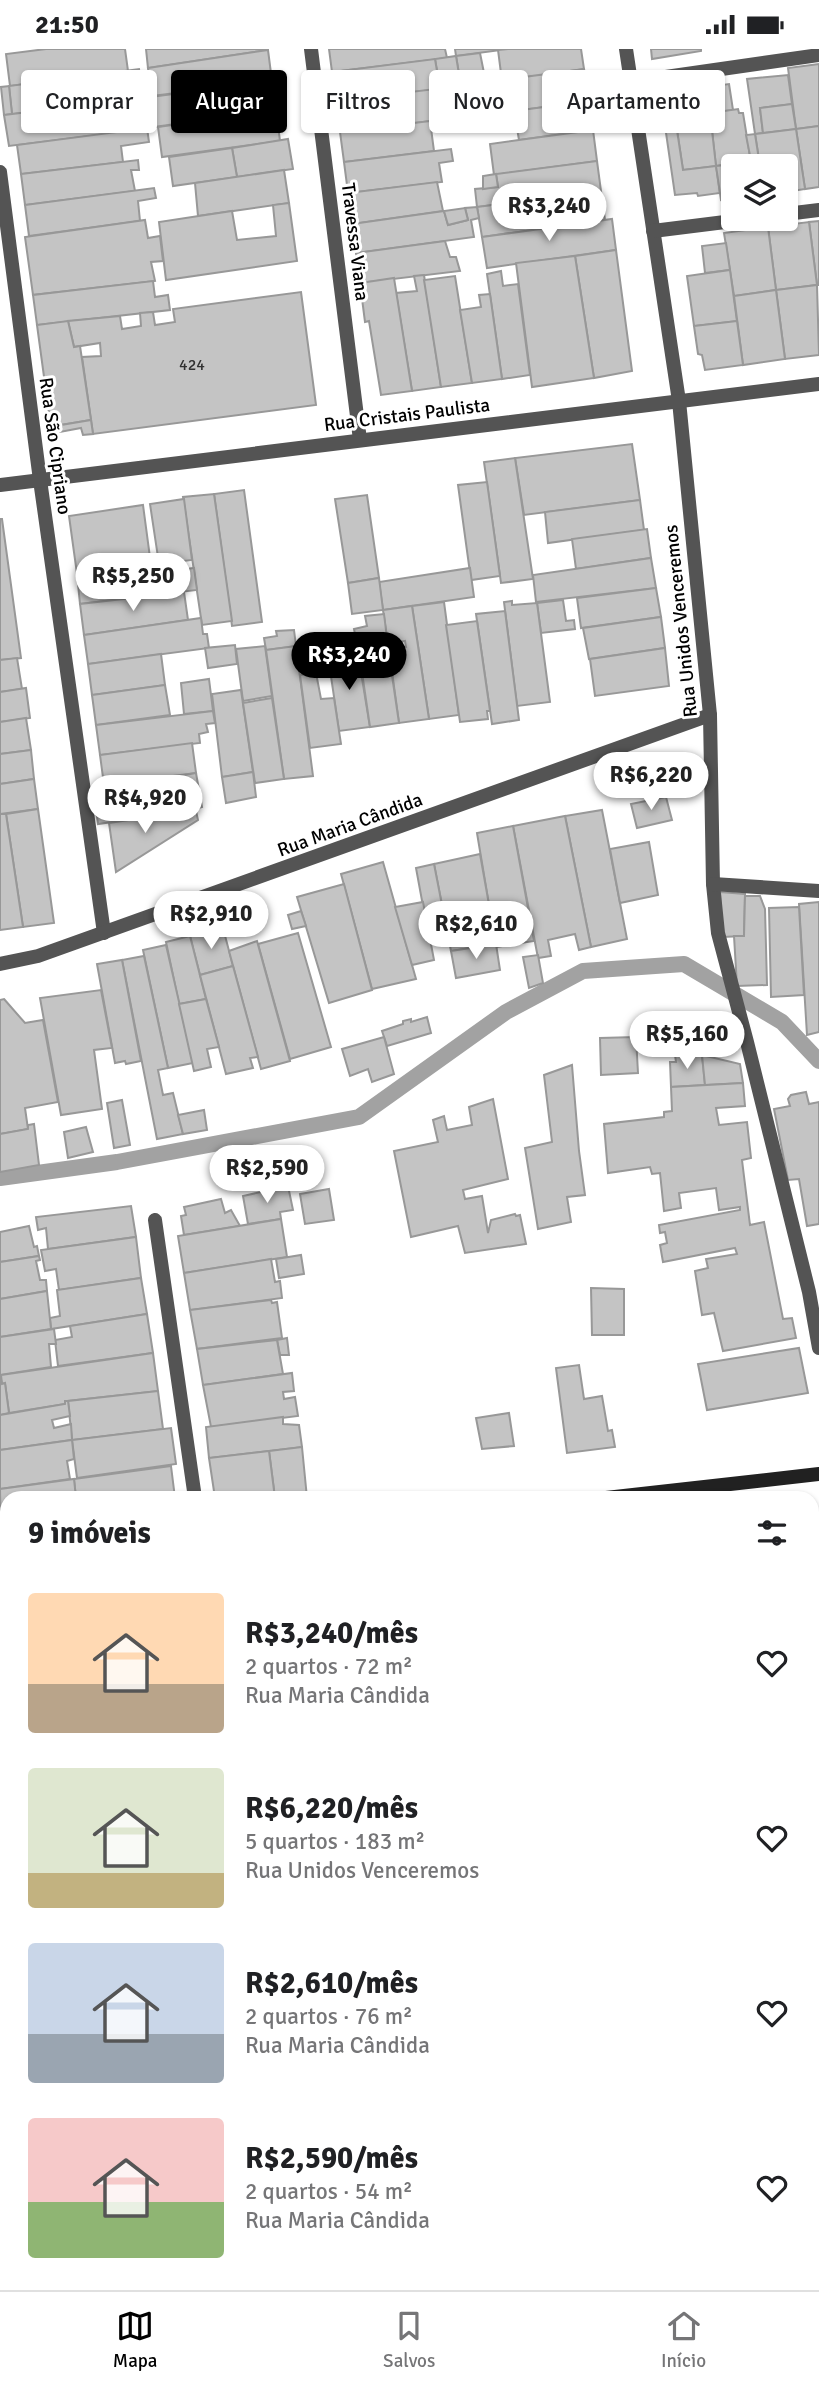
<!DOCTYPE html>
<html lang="pt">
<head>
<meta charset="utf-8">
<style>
  :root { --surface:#fff; --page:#f2f2f2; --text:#202124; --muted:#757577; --line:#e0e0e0; --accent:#000 }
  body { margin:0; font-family:Signika,sans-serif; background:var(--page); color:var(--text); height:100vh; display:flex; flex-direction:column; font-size:26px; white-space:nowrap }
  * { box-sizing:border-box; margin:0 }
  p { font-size:23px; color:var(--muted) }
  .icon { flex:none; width:38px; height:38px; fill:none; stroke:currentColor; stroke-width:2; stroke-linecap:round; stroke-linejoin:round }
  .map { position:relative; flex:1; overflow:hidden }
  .panel { position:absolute; left:0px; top:1442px; width:819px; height:800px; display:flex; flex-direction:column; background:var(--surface); border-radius:21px 21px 0 0; box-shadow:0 2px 5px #0004 }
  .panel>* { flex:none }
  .top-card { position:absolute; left:21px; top:21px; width:777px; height:63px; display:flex; gap:14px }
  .fabs { position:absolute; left:721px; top:105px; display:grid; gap:14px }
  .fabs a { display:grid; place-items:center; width:77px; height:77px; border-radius:7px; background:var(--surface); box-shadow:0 2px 5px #0004; font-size:35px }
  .price { position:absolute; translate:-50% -60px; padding:0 16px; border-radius:24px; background:#fff; color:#222; font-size:23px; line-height:46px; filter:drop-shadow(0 2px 4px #0008) }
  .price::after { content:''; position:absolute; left:50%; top:42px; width:21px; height:16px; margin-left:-10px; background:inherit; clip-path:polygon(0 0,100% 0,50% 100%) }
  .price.on { background:var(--accent); color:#fff }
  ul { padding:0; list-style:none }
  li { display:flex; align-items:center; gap:21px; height:175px; padding:0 28px }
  li span { display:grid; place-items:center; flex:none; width:196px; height:140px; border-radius:7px; color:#555 }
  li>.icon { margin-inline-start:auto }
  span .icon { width:84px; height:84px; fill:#fffc; stroke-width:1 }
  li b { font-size:30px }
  h2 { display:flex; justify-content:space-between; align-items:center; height:84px; padding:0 28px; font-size:30px }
  .tag { padding:0 24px; border-radius:7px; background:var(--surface); box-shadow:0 2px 5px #0004; font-size:24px; line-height:63px }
  .tag.on { background:var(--accent); color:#fff }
  .status { display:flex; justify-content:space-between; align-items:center; height:49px; padding:0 35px; background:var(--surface); direction:ltr }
  .status svg { height:19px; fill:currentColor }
  .tabs { display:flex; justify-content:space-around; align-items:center; height:98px; border-top:2px solid var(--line); background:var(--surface); font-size:19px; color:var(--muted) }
  .tabs a { display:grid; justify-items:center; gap:4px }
  .tabs .on { color:var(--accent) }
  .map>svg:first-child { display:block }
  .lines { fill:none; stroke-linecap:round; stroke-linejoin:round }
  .stream { stroke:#a2a2a2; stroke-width:16 }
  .building { fill:#c4c4c4; stroke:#989898; stroke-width:2 }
  .street { stroke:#545454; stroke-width:14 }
  .secondary { stroke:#212121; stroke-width:14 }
  .labels { text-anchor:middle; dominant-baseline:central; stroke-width:6; stroke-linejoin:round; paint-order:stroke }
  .number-label { font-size:16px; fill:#313131 }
  .street-label { font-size:19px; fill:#000; stroke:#fff }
</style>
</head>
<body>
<div class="status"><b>21:50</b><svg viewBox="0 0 49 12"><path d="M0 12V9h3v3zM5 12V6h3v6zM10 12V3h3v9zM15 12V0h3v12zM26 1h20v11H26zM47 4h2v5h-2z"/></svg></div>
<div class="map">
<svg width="819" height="2241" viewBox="0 0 819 2241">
  <rect width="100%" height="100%" fill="#fff"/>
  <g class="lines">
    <path class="stream" d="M0,1129L117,1113L359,1068L506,963L583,922L684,915L782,973L819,1012"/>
  </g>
  <g class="building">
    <path d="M46,0H125L128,22L10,37L6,5Z"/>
    <path d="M146,0H268V1L148,19Z"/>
    <path d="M329,0H445L447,9L332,23Z"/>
    <path d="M455,0H508L456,7Z"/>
    <path d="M508,0H581L584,20L502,32L498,1Z"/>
    <path d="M651,0H701V2L652,10Z"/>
    <path d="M268,1L272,32L152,47L148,19Z"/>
    <path d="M480,4L486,34L461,37L456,7Z"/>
    <path d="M456,7L461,37L440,40L435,10Z"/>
    <path d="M435,10L440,40L336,52L332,23Z"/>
    <path d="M819,15V77L796,80L788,19Z"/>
    <path d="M139,20L143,49L12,65L9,37Z"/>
    <path d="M584,20L589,52L514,62L509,30Z"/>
    <path d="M788,26L792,55L760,59L763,84L755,85L747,30Z"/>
    <path d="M272,32L276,61L154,78L152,61L145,62L143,49Z"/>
    <path d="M729,35L733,61L710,64L706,38Z"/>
    <path d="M9,37L12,65L4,66L1,38Z"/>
    <path d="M448,38L452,70L439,71L435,40Z"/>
    <path d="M706,38L710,64L686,67L681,41Z"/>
    <path d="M435,40L439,71L340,83L336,52Z"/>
    <path d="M143,49L145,65L127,67L130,82L9,97L4,66Z"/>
    <path d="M589,52L593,81L519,91L514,62Z"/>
    <path d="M792,55L796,80L763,84L760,59Z"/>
    <path d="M738,60L739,64H743L751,113L716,117L710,64Z"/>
    <path d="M276,61L280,92L162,108L158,78Z"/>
    <path d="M710,64L716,117L683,121L675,68Z"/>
    <path d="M675,68L683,121L716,117L720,144L698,147L697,144L675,146L664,70Z"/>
    <path d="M430,72L434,102L344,113L340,83Z"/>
    <path d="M819,77V138L805,140L796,80Z"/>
    <path d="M147,79L149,93L121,97L123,113L21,125L17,96Z"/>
    <path d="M796,80L805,140L786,143V117H760L755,85Z"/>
    <path d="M593,81L597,112L494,126L490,95Z"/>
    <path d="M755,85L760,117H752L746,86Z"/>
    <path d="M288,90L293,120L237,128L232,99Z"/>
    <path d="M232,99L237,128L173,137L169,108Z"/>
    <path d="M451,100L453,112L439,114L442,133L348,144L344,113Z"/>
    <path d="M138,111L139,121H131L135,142L25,156L21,125Z"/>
    <path d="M597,112L601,142L477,158L475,140L498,138L496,125Z"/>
    <path d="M751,113L752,117H733V149L721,151L716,117Z"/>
    <path d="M284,121L289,154L198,167L195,134Z"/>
    <path d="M496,125L498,138L483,140V127Z"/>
    <path d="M437,133L443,162L352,175L348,144Z"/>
    <path d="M154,139L156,149L138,152L140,172L29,187L25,156Z"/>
    <path d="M601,142L605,171L482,188L477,158Z"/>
    <path d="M289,154L297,212L166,231L159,173L232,162L237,191L276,187L273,156Z"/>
    <path d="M477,158L479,169L471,171L474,188L356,204L352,175L444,162L448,176L468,171L465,159Z"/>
    <path d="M465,159L468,171L448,176L444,162Z"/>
    <path d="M612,170L616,201L487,219L482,188Z"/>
    <path d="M145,171L148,189L160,187L163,212L151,213L155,232L33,246L25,188Z"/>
    <path d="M819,172V236H817L809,173Z"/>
    <path d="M809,173L817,236L776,241L768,178Z"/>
    <path d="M768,178L776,241L734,247L724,184Z"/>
    <path d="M445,192L450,208H456L460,222L360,234L356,204Z"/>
    <path d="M726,194L730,221L705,224L702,197Z"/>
    <path d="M616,201L632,322L594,329L575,207Z"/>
    <path d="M575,207L594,329L532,338L516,214Z"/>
    <path d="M730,221L737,272L694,277L687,227Z"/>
    <path d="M501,222L503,237L518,235L530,326L502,330L487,225Z"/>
    <path d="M424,226L441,338L412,342L396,244L417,242L414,227Z"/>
    <path d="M455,227L472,334L441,338L424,231Z"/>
    <path d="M394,229L412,342L381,346L369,272L365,273L360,234Z"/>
    <path d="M153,232L155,248L168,246L170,261L37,276L33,246Z"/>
    <path d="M817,236L819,306L785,310L776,241Z"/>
    <path d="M776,241L785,310L743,316L734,247Z"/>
    <path d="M301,243L316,356L93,385L82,308L101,307L100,294L74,298L68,272L120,267L122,280L141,277L140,264L153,263L155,276L175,273L173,260Z"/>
    <path d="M490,245L502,330L472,334L460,261L481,258L479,246Z"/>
    <path d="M68,272L74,298L80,297L91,371L55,377L50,372L37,276Z"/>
    <path d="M737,272L743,316L705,321L702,306L698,305L694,277Z"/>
    <path d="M91,371L93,385L83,386L81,379L60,383L55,377Z"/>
    <path d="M632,395L640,451L524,466L515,409Z"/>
    <path d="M515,409L533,530L501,534L484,413Z"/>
    <path d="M487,433L500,527L471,531L458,436Z"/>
    <path d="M244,441L262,573L232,577L214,445Z"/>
    <path d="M214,445L232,572L202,576L183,448Z"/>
    <path d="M367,446L379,529L348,534L335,450Z"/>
    <path d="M184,450L192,511L159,515L150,455Z"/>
    <path d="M640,451L644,481L548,494L545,463Z"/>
    <path d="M143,456L151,516L77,525L69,467Z"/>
    <path d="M0,470H2L21,609L0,611Z"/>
    <path d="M647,480L651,509L576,520L572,490Z"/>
    <path d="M651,509L656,539L536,553L533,526Z"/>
    <path d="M172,513V522L194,519L197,541L80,555L77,525Z"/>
    <path d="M470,519L474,548L383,561L379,533Z"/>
    <path d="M379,529L383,561L352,565L348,534Z"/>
    <path d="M656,539L661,568L581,579L577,549Z"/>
    <path d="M184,543L188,571L84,586L80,555Z"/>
    <path d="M563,551L566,572L574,571L575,580L541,584L537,554Z"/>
    <path d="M512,552V556L537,554L550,653L517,657L504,553Z"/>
    <path d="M444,553L459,666L429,670L412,557Z"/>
    <path d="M412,557L429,670L399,674L389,601L406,598L405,592L388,595L383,561Z"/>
    <path d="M505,562L519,671L492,675L476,565Z"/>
    <path d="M384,565L389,606L360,610L354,580L367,577L365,567Z"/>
    <path d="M661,568L665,599L589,610L583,579Z"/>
    <path d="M201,569L203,585H207L209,599L88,615L84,586Z"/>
    <path d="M477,572L490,662H487L488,670L460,673L446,576Z"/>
    <path d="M294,581L296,597L266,601L264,589L277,587L276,582Z"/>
    <path d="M235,596L237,615L208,619L205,599Z"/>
    <path d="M265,597L272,647L243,652L236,600Z"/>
    <path d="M296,597L313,727L284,730L266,601Z"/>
    <path d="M665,599L669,637L595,647L590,610Z"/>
    <path d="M161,605L165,636L92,646L88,615Z"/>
    <path d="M358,605L370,678L339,682L328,607Z"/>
    <path d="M389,606L399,674L370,678L360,610Z"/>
    <path d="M17,609L22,640L0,643V611Z"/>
    <path d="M316,624L321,650L334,649L341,695L310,699L300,626Z"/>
    <path d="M209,630L213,662L184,665L181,634Z"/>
    <path d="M165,636L170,666L96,676L92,646Z"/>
    <path d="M26,639L30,669L0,673V643Z"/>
    <path d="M241,641L253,723L222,728L212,645Z"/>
    <path d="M272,649L284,730L255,734L243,654Z"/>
    <path d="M213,662L215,674L206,675L208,683L199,685L200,694L100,706L96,676Z"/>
    <path d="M26,669L31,701L0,705V673Z"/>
    <path d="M192,694L196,724L104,736L100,706Z"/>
    <path d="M31,701L34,730L0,735V705Z"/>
    <path d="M253,723L256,748L226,754L222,728Z"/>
    <path d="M196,724L202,758L182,763L178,727Z"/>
    <path d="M178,727L182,763L98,775L93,737Z"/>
    <path d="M34,730L38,760L0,765V735Z"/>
    <path d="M666,748L672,771L637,779L631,755Z"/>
    <path d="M38,760L54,874L23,878L6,765Z"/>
    <path d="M602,761L627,890L591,898L565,767Z"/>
    <path d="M188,762H196L198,771L116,823L109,774Z"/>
    <path d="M0,765H6L23,878L0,881Z"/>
    <path d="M565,767L591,898L579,901L575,885L548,891L551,907L538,909L513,777Z"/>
    <path d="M513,777L534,892L496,898L477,784Z"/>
    <path d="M649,793L658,846L620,854L610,800Z"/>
    <path d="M480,805L496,895L451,902L434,815Z"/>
    <path d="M383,813L416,930L372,940L341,825Z"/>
    <path d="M434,815L449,892L430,895L416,819Z"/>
    <path d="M344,835L372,941L329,954L297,848Z"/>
    <path d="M720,843L745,845L744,887L722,888Z"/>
    <path d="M745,847H760L765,860L767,936L737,937L734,887H744Z"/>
    <path d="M423,853L434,911L412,916L395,858Z"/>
    <path d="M819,853V983L807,986L799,855Z"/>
    <path d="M799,858L804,946L771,948L769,859Z"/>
    <path d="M301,862L306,877L292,880L288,866Z"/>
    <path d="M223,879L233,917L200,926L190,887Z"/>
    <path d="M298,884L331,998L290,1010L258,895Z"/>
    <path d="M190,887L206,950L179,955L166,893Z"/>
    <path d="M257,892L290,1012L261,1020L229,902Z"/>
    <path d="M496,895L500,921L456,929L451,902Z"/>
    <path d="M166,896L193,1014L168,1019L143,901Z"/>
    <path d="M538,906L543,934L529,939L523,908Z"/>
    <path d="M144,907L168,1019L158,1021L163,1046L173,1044L183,1085L157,1090L122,911Z"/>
    <path d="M122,911L141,1012L126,1015L125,1012L115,1014L97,915Z"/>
    <path d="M233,917L258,1008L250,1009L253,1019L226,1025L200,926Z"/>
    <path d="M101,941L112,999L94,1001L102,1060L61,1066L40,949Z"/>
    <path d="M4,950L25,974L43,971L58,1053L25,1059L28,1080L0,1085V951Z"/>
    <path d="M206,950L219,998L207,1000L211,1018L194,1022L179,955Z"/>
    <path d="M427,968L431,984L387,997L382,982L403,975V972L411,970V973Z"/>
    <path d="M384,988L394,1025L372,1033L368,1020L350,1027L342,1000Z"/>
    <path d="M636,988L638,1024L601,1026L600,989Z"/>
    <path d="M675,1006H702L705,1036L671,1038L670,1013H676Z"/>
    <path d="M702,1006L740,1015L743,1034L705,1036Z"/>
    <path d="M572,1016L579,1102L585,1146L567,1148L571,1173L538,1180L525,1099L552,1093L544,1026Z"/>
    <path d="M743,1034L745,1057L716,1059L719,1076L747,1073L751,1109L742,1111L750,1176L764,1173L783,1270L792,1269L796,1289L723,1302L714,1264L702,1266L695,1222L708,1219L706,1210L737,1205L735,1199L663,1213L660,1196L667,1194L665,1183L660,1184L659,1176L740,1161V1158L719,1161L716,1139L679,1144L681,1159L664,1162L660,1124L652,1125L650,1118L608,1124L604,1075L664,1068V1063L672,1062L671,1038Z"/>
    <path d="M806,1043L809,1055L819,1053V1175L807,1177L799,1130L788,1131L774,1060L790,1057L788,1050L791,1046Z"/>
    <path d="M493,1050L508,1130L463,1141L465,1150L482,1147L488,1184L491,1171L515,1165L516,1167L520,1166L526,1195L465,1204L458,1177L411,1188L394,1102L438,1093L433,1071L444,1067L447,1081L472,1076L469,1058Z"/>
    <path d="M122,1051L130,1096L114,1099L107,1054Z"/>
    <path d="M204,1061L207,1081L183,1085L178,1066Z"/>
    <path d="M34,1075L39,1116L0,1123V1085L28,1080V1076Z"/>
    <path d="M86,1078L93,1103L68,1109L64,1083Z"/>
    <path d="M288,1137L293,1161L280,1163L281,1170L248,1175L243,1147Z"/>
    <path d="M329,1140L334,1171L305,1175L300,1145Z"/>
    <path d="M221,1150L225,1164L231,1161L240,1177L184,1186L181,1167L186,1166L184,1158Z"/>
    <path d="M131,1157L136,1188L48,1200L46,1179L38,1181L36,1168Z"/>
    <path d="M281,1170L287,1208L184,1224L178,1187Z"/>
    <path d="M29,1177L34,1198L37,1197L39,1207L0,1213V1183Z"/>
    <path d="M136,1188L141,1229L59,1241L56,1220L45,1222L41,1201Z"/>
    <path d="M301,1206L304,1225L279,1229L276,1210Z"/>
    <path d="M39,1207L40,1211L36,1212L40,1231H46L47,1242L0,1250V1213Z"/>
    <path d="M271,1210L275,1233L280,1232L282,1249L190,1261L184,1224Z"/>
    <path d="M141,1229L147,1265L51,1280L50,1269L60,1267L57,1241Z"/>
    <path d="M591,1239L624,1240V1286H592Z"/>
    <path d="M47,1242L51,1280L0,1288V1250Z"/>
    <path d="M271,1251L272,1254L277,1253L282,1289L197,1300L190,1261Z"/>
    <path d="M147,1265L153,1304L58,1317L55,1291L72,1288L70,1277Z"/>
    <path d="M54,1280L56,1295H49L51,1318L0,1326V1288Z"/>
    <path d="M287,1289L289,1306H280L277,1291Z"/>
    <path d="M277,1291L283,1325L203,1336L197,1300Z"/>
    <path d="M799,1299L808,1344L707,1361L698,1315Z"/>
    <path d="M153,1304L158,1342L68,1352H65V1355L9,1364L5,1334L2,1335L1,1326Z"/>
    <path d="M579,1316L584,1350L602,1347L608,1382L612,1381L615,1398L567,1404L556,1319Z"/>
    <path d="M292,1324L294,1342L283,1343L284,1350L295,1348L298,1367L211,1378L203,1336Z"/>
    <path d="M0,1326L2,1335L5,1334L9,1364L0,1366Z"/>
    <path d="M158,1342L163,1380L72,1391L68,1352Z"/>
    <path d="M65,1352H68L70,1367L52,1371L54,1379L71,1375L72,1391L0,1401V1366L65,1355Z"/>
    <path d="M509,1364L514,1397L482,1400L476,1369Z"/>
    <path d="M283,1368V1375L299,1376L302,1398L209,1409L206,1378Z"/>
    <path d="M171,1379L176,1415L77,1429L72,1391Z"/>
    <path d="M72,1391L74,1410L67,1412L70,1430L0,1440V1401Z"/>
    <path d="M302,1398L307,1449H275L269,1402Z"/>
    <path d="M269,1402L275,1449H215L209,1409Z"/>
    <path d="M171,1417L175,1449H76L74,1430Z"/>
    <path d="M74,1430L76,1449H7V1493H1L0,1440Z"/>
    <path d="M818,1613L819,1659L812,1660V1614Z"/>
    <path d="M819,1659V1705L812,1706V1660Z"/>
    <path d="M819,1752V1773L812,1774V1753Z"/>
    <path d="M819,1794V1839L812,1840V1795Z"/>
    <path d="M819,1839V1886L818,1887L813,1840Z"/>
    <path d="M7,1892V1914H0V1893Z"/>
    <path d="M0,1914H7V1934H5L7,1992L0,1993Z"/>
    <path d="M812,1933H819V1964L812,1965Z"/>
    <path d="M819,1964V1987L812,1988V1965Z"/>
    <path d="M818,1987L819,2010H812V1988Z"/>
    <path d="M5,2009L7,2044L0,2045V2010Z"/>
    <path d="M812,2010H819V2040L812,2041Z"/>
    <path d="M819,2040V2092H812V2041Z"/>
    <path d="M7,2044V2166L2,2167L0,2150V2045Z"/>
    <rect x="812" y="2092" width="7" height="55"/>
    <rect x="812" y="2147" width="7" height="47"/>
    <path d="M812,2194H819V2241H755V2235H812Z"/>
    <path d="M61,2235H69L70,2241H39V2238Z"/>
    <path d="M69,2235H108L109,2241H70Z"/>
    <path d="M108,2235H147L148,2241H109Z"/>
    <path d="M183,2235H217L218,2241H184Z"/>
    <path d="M261,2235H299L300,2241H262Z"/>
    <path d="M261,2235L262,2241H240V2236Z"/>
    <path d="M299,2235H339L340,2241H300Z"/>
    <path d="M497,2235H567L568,2241H497Z"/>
  </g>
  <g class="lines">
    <g class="street">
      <path d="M311,0L360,391"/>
      <path d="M626,0L679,352L710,666L713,835L718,884L747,993L809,1243L819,1299"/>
      <path d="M631,33L819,6"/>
      <path d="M0,123L40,431L104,884"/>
      <path d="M786,165L819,161"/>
      <path d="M653,182L749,170"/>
      <path d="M0,436L819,335"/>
      <path d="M713,835L819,842"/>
      <path d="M0,915L38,907L710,666"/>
      <path d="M155,1171L195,1449"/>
      <path d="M0,1619L7,1666"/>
      <path d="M812,1904L819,1903"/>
      <path d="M0,2205L7,2204"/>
      <path d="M170,2235L171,2241"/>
      <path d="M388,2235L389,2241"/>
      <path d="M699,2235L700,2241"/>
    </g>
    <g class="secondary">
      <path d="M606,1449L819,1425"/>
      <path d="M812,1495H819"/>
      <path d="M0,1534L7,1533"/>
      <path d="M0,1619L7,1618"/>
    </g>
  </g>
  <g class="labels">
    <g class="number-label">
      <text x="192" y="316">424</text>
    </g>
    <g class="street-label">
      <text transform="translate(355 193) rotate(83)">Travessa Viana</text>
      <text transform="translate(407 366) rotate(-7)">Rua Cristais Paulista</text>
      <text transform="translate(55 397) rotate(82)">Rua São Cipriano</text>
      <text transform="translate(681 572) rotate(-96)">Rua Unidos Venceremos</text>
      <text transform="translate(350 776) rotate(-20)">Rua Maria Cândida</text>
    </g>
  </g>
</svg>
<div class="fabs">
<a><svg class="icon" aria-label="layers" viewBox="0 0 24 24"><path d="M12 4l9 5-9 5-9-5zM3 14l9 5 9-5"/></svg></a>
</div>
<b class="price" style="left:549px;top:194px">R$3,240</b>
<b class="price" style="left:133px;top:564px">R$5,250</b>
<b class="price on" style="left:349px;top:643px">R$3,240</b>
<b class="price" style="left:651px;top:763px">R$6,220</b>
<b class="price" style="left:145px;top:786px">R$4,920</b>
<b class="price" style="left:211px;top:902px">R$2,910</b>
<b class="price" style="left:476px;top:912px">R$2,610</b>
<b class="price" style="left:687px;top:1022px">R$5,160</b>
<b class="price" style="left:267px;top:1156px">R$2,590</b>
<div class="top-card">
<a class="tag">Comprar</a>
<a class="tag on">Alugar</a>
<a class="tag">Filtros</a>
<a class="tag">Novo</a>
<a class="tag">Apartamento</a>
</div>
<section class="panel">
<h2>9 imóveis<svg class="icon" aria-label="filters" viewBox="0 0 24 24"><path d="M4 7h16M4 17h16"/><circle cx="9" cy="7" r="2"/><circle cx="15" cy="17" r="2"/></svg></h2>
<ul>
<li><span style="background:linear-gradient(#ffd9b3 65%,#b9a48a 0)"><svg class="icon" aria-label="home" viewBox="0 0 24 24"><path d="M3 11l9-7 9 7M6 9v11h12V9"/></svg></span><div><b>R$3,240/mês</b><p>2 quartos · 72 m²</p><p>Rua Maria Cândida</p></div><svg class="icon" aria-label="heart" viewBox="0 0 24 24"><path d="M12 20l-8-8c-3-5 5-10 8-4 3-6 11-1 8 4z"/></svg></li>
<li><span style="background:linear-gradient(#dfe7d0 75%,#c2b280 0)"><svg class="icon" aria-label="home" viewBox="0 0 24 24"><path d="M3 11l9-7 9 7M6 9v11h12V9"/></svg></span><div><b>R$6,220/mês</b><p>5 quartos · 183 m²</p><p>Rua Unidos Venceremos</p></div><svg class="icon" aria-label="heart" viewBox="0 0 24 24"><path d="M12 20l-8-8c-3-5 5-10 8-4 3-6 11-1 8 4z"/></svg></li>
<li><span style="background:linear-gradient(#c9d6e8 65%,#9aa5b1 0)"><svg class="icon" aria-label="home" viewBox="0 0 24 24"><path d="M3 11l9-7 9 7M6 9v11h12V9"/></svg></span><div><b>R$2,610/mês</b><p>2 quartos · 76 m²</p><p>Rua Maria Cândida</p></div><svg class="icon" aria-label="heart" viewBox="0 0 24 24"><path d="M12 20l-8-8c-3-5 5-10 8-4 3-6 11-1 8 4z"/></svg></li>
<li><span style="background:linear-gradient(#f6c9c9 60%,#8fb573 0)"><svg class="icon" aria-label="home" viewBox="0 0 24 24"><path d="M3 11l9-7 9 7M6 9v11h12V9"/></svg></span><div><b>R$2,590/mês</b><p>2 quartos · 54 m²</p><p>Rua Maria Cândida</p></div><svg class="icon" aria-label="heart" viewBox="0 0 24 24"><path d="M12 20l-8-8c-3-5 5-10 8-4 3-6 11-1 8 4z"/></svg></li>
</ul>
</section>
</div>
<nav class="tabs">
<a class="on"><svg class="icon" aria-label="map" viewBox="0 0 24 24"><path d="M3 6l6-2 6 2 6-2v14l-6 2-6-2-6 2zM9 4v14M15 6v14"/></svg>Mapa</a>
<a><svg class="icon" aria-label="saved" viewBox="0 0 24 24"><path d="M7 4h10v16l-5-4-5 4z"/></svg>Salvos</a>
<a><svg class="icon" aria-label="home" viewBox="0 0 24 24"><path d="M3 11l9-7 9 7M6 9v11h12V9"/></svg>Início</a>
</nav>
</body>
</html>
